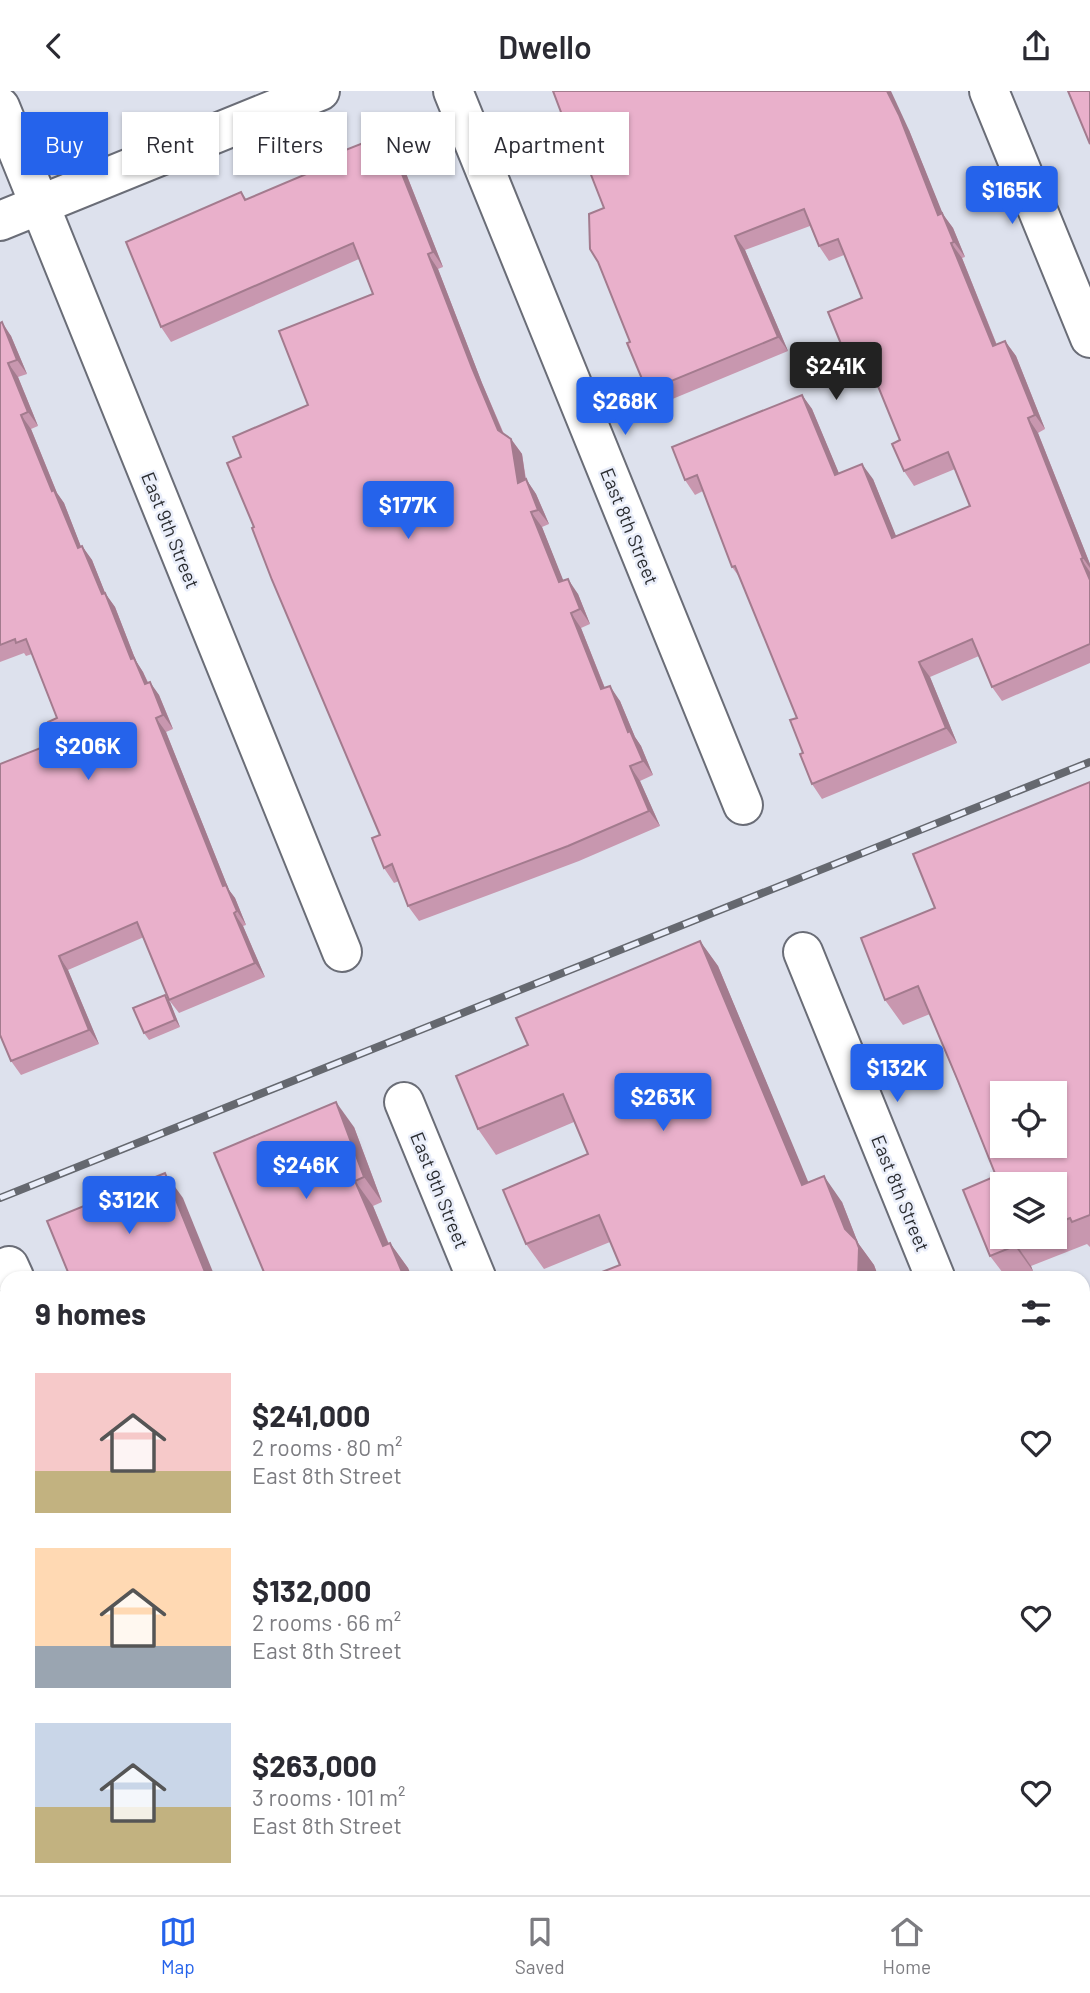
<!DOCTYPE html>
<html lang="en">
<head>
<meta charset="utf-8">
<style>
  :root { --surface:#fff; --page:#f2f2f3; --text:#2b2b33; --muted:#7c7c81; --line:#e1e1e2; --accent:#2563eb }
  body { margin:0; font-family:Barlow,sans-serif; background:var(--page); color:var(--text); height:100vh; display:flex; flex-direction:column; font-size:26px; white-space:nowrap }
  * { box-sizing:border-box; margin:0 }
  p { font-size:23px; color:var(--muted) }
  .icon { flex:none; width:38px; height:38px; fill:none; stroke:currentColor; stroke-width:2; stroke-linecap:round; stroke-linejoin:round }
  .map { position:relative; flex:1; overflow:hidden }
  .sheet { position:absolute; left:0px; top:1180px; width:1090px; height:625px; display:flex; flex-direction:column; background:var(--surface); border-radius:21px 21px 0 0; box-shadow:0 2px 5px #0004 }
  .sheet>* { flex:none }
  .top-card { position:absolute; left:21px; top:21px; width:700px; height:63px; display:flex; gap:14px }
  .buttons { position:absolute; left:990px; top:990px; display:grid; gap:14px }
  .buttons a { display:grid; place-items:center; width:77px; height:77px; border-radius:0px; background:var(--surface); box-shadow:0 2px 5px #0004; font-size:35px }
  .price { position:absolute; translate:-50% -60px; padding:0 16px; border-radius:7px; background:var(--accent); color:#fff; font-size:23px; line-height:46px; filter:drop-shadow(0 2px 4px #0008) }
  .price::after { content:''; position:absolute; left:50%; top:42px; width:21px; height:16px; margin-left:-10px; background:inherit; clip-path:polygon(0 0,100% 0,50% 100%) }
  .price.active { background:#222; color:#fff }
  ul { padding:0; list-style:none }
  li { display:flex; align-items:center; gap:21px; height:175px; padding:0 35px }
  li span { display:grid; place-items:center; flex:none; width:196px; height:140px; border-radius:0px; color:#555 }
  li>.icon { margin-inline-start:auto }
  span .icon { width:84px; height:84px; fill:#fffc; stroke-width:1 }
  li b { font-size:30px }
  h2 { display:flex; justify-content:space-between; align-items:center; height:84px; padding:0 35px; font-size:30px }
  .pill { padding:0 24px; border-radius:0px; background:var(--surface); box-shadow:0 2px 5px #0004; font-size:24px; line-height:63px }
  .pill.active { background:var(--accent); color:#fff }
  header { display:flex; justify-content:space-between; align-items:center; height:91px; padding:0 35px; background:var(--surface); font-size:32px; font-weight:600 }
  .menu { display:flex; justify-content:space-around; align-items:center; height:98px; border-top:2px solid var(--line); background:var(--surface); font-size:19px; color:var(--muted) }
  .menu a { display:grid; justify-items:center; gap:4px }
  .menu .active { color:var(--accent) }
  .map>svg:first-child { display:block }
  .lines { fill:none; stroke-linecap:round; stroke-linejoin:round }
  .minor-casing { stroke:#6a6d77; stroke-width:42 }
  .minor { stroke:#fff; stroke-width:38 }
  .rail-casing { stroke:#65686f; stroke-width:8 }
  .rail { stroke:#eaeefa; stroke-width:5; stroke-dasharray:16; stroke-linecap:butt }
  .wall { fill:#c897af; fill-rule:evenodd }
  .shaded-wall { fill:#a37b8e }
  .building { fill:#e9b0cb; stroke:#a37b8e; stroke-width:2; fill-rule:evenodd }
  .labels { text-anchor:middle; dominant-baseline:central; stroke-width:5; stroke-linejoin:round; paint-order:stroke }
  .street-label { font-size:19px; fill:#2a2c30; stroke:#eaeefa }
</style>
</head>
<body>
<header><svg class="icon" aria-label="back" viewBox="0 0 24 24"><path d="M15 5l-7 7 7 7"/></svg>Dwello<svg class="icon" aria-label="share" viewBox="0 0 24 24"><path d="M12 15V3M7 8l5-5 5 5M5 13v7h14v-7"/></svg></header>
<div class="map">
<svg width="1090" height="1804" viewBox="0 0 1090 1804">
  <rect width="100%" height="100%" fill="#dde1ed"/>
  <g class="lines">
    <g class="minor-casing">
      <g id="minor">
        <path d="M453,0L743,714"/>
        <path d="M989,0L1090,247"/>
        <path d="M0,16L342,861"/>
        <path d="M0,130L320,0"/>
        <path d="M803,861L935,1186"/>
        <path d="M404,1011L476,1186"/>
        <path d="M9,1175L14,1186"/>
        <path d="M1083,1240L1090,1237"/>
        <path d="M1083,1548L1090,1564"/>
        <path d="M0,1682L7,1680"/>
        <path d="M266,1797L269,1804"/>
        <path d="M724,1797L727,1804"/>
      </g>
    </g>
    <use href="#minor" class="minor"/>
    <g class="rail-casing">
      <path id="rail" d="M0,1107L1090,671"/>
    </g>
    <use href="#rail" class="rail"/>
  </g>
  <g class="wall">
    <path d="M553,0L909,39L942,122L953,137L965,166L962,167L997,254L1005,250L1016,265L1045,338L1038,342L1090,473V572L1002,610L992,596L979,565L930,586L957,652L822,708L812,693L803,662L797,627L740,487L732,476L703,400L695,404L685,389L802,304L812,318L839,383L873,388L896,446L970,415L955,378L914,395L904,380L900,349L876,289L862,295L852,280L862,207L844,164L829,170L819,155L810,135L745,159L788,260L658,314L647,300L630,251L604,117L581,59H580L570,45Z"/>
    <path d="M396,57L443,176L438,178L482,292L504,343L511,348L522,363L526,388L536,403L549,433L542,436L563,490L578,503L590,533L581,537L605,597L620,610L635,646L641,655L653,684L640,690L660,735L579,770L419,830L408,815L399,790L394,792L384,777L380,744L254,436L241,366L308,314L373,203L359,168L171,251L161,236L241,101L247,109Z"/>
    <path d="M0,232L11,245L27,283L18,286L38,335L31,338L57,402L64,412L81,456L82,455L92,469L105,502L115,516L136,570L143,581L148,591L159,604L173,638L166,641L229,799L235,807L246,834L243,835L265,886L179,922L169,909L144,846L68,879L99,953L21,984L11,970L56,651L57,627L32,563L26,565L24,562L0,571Z"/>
    <path d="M1090,691V1156L1087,1153L1031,1175L1033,1180L1016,1186H1006L990,1165L996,1085L930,923L903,934L885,909L935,817ZM1055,1094V1146H1003Z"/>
    <path d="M700,850L718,875L808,1092L842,1111L858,1152L874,1174L877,1182L620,1174L610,1151L544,1178L526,1153L588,1063L574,1031L496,1064L478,1038L528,954Z"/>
    <path d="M170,911L180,936L149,949L144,942Z"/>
    <path d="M354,1036L382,1111L373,1115L389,1153L390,1152L408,1177L412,1186H266Z"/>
    <path d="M0,1287L7,1305V1606L0,1609Z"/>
  </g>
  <g class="shaded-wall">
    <path d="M887,0H891L909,39L949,138L938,124Z"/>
    <path d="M386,43L396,57L443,176L433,161Z"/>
    <path d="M942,122L953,137L965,166L954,151Z"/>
    <path d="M735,145L745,159L788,260L778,246Z"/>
    <path d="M951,152L962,167L1003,270L993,255Z"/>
    <path d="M428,163L438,178L482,292L508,354L498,339L472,277Z"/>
    <path d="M2,231L11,245L27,283L17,269Z"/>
    <path d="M1005,250L1016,265L1045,338L1035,324Z"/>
    <path d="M8,272L18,286L38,335L28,321Z"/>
    <path d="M802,304L812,318L846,399L835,384Z"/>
    <path d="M21,324L31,338L57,402L64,412L87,471L78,457L52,400Z"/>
    <path d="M1028,327L1038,342L1090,473V477L1083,467Z"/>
    <path d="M511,348L522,363L528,406L518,392Z"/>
    <path d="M862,373L873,388L903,462L892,447Z"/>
    <path d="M526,388L536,403L549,433L538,419Z"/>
    <path d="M531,421L542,436L570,506L559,491Z"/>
    <path d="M82,455L92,469L106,504L105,502L115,516L136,570L143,581L154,606L145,593L131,568Z"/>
    <path d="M1081,468L1090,481V489Z"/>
    <path d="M568,488L578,503L590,533L580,518Z"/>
    <path d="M571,522L581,537L611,613L601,598Z"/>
    <path d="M919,571L930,586L957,652L946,637Z"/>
    <path d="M150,591L159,604L173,638L163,624Z"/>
    <path d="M610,595L620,610L635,646L641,655L653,684L643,670L628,641Z"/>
    <path d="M156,627L166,641L229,799L235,807L246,834L237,820L223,795Z"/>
    <path d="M630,675L640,690L660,735L649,720Z"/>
    <path d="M234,822L243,835L265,886L255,872Z"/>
    <path d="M700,850L718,875L820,1119L802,1094Z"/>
    <path d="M59,865L68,879L99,953L89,939Z"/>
    <path d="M165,904L170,911L180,936L175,929Z"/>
    <path d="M336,1011L354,1036L382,1111L364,1086Z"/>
    <path d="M165,1082L183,1107L215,1186H207Z"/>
    <path d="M824,1085L842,1111L858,1152L874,1174L877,1182L876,1186H858L845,1138Z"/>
    <path d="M355,1090L373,1115L400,1181L383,1155Z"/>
    <path d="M1014,1150L1031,1175L1033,1180L1015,1155Z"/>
    <path d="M390,1152L408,1177L412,1186H404Z"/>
    <path d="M0,1287L7,1305V1322L0,1305Z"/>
    <path d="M1083,1704L1090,1720V1727L1083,1713Z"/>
    <path d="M202,1797H209L211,1804H206Z"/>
    <path d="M659,1797H666L668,1804H662Z"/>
  </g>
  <g class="building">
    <path d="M553,0H887L899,24L938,124L942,122L954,151L951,152L993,255L1005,250L1035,324L1028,327L1083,467L1081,468L1090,489V553L992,596L972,548L919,571L946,637L812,693L800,663L803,662L790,629L797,627L735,475L732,476L697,384L685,389L672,356L802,304L835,384L862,373L892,447L970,415L948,361L904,380L892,353L900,349L869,273L852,280L828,221L862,207L838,148L819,155L804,118L735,145L778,246L647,300L627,252L630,251L598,171L590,158L589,123L604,117L575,43L570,45Z"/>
    <path d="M1068,0H1090V53Z"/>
    <path d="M386,43L433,161L428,163L472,277L498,339L511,348L518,392L526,388L538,419L531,421L559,491L568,488L580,518L571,522L601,598L610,595L628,641L630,640L643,670L630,675L649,720L568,755L408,815L392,773L384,777L372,747L380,744L272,489L252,437L254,436L227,372L241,366L233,346L308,314L279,240L373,203L353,152L161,236L126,151L241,101L245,109L323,76L320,69Z"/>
    <path d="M2,231L17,269L8,272L28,321L21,324L52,400L54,399L78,457L82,455L102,503L105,502L131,568L134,567L145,593L150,591L163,624L156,627L223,795L226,794L237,820L234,822L255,872L169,909L137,831L59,865L89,939L11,970L0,944V673L56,651L48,631L57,627L26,548L16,552L15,548L0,554V232Z"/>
    <path d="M1090,691V1124L1072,1131L1070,1127L1055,1133V1094H1003V1146H1023L1014,1150L1015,1155L990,1165L963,1099L996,1085L958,990L918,895L885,909L861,847L935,817L913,763ZM1003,1003H1055V1055H1003Z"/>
    <path d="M700,850L802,1094L824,1085L845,1138L856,1149L859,1157L858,1186H589L620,1174L599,1124L526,1153L503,1099L588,1063L563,1003L478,1038L456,985L528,954L516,927Z"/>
    <path d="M165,904L175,929L144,942L133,917Z"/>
    <path d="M336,1011L364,1086L355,1090L383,1155L390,1152L404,1186H266L214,1062Z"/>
    <path d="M165,1082L207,1186H70L47,1130Z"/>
    <path d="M1090,1299V1415L1083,1398V1301Z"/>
    <path d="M0,1305L7,1322V1575L0,1578Z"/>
    <path d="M1083,1713L1088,1723L1090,1722V1804H786L783,1797H1083Z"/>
    <path d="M7,1725V1797H202L204,1801L200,1804H0V1728Z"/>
    <path d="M314,1797H659L662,1804H317Z"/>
  </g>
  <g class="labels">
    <g class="street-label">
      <text transform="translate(630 435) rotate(68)">East 8th Street</text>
      <text transform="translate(171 439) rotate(68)">East 9th Street</text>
      <text transform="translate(440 1099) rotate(68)">East 9th Street</text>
      <text transform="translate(901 1102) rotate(68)">East 8th Street</text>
    </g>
  </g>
</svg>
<div class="buttons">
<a><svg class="icon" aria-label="locate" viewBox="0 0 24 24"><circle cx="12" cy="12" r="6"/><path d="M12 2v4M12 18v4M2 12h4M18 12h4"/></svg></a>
<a><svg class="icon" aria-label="layers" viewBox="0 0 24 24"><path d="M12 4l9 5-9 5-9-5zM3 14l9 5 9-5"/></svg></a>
</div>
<b class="price" style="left:1012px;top:135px">$165K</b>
<b class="price active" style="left:836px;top:311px">$241K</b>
<b class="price" style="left:625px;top:346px">$268K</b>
<b class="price" style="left:408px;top:450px">$177K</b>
<b class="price" style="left:88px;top:691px">$206K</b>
<b class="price" style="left:897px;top:1013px">$132K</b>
<b class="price" style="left:663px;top:1042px">$263K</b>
<b class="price" style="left:306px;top:1110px">$246K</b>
<b class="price" style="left:129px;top:1145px">$312K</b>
<div class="top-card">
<a class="pill active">Buy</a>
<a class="pill">Rent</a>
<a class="pill">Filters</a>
<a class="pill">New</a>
<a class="pill">Apartment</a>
</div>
<section class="sheet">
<h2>9 homes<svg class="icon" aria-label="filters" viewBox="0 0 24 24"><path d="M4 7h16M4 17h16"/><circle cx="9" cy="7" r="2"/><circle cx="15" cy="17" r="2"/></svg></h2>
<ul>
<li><span style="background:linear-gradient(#f6c9c9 70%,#c2b280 0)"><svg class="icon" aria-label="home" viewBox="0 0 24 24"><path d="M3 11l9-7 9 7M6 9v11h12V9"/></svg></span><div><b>$241,000</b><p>2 rooms · 80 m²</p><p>East 8th Street</p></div><svg class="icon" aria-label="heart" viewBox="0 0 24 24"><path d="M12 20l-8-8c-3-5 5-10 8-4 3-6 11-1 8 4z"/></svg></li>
<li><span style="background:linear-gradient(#ffd9b3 70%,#9aa5b1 0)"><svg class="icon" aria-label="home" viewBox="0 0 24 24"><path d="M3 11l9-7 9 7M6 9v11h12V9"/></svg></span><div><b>$132,000</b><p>2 rooms · 66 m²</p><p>East 8th Street</p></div><svg class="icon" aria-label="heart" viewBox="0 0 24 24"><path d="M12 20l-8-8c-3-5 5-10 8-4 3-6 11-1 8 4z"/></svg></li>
<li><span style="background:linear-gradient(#c9d6e8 60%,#c2b280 0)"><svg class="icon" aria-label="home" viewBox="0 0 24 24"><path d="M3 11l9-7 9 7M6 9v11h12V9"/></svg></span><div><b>$263,000</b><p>3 rooms · 101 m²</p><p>East 8th Street</p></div><svg class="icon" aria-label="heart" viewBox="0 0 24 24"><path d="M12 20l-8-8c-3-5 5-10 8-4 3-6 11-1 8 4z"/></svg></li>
</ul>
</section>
</div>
<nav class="menu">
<a class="active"><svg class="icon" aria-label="map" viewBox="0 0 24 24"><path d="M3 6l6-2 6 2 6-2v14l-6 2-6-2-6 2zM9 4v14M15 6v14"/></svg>Map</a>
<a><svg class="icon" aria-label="saved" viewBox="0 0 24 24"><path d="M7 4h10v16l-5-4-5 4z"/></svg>Saved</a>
<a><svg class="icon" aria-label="home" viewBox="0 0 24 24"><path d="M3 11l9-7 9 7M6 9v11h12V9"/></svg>Home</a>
</nav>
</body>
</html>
